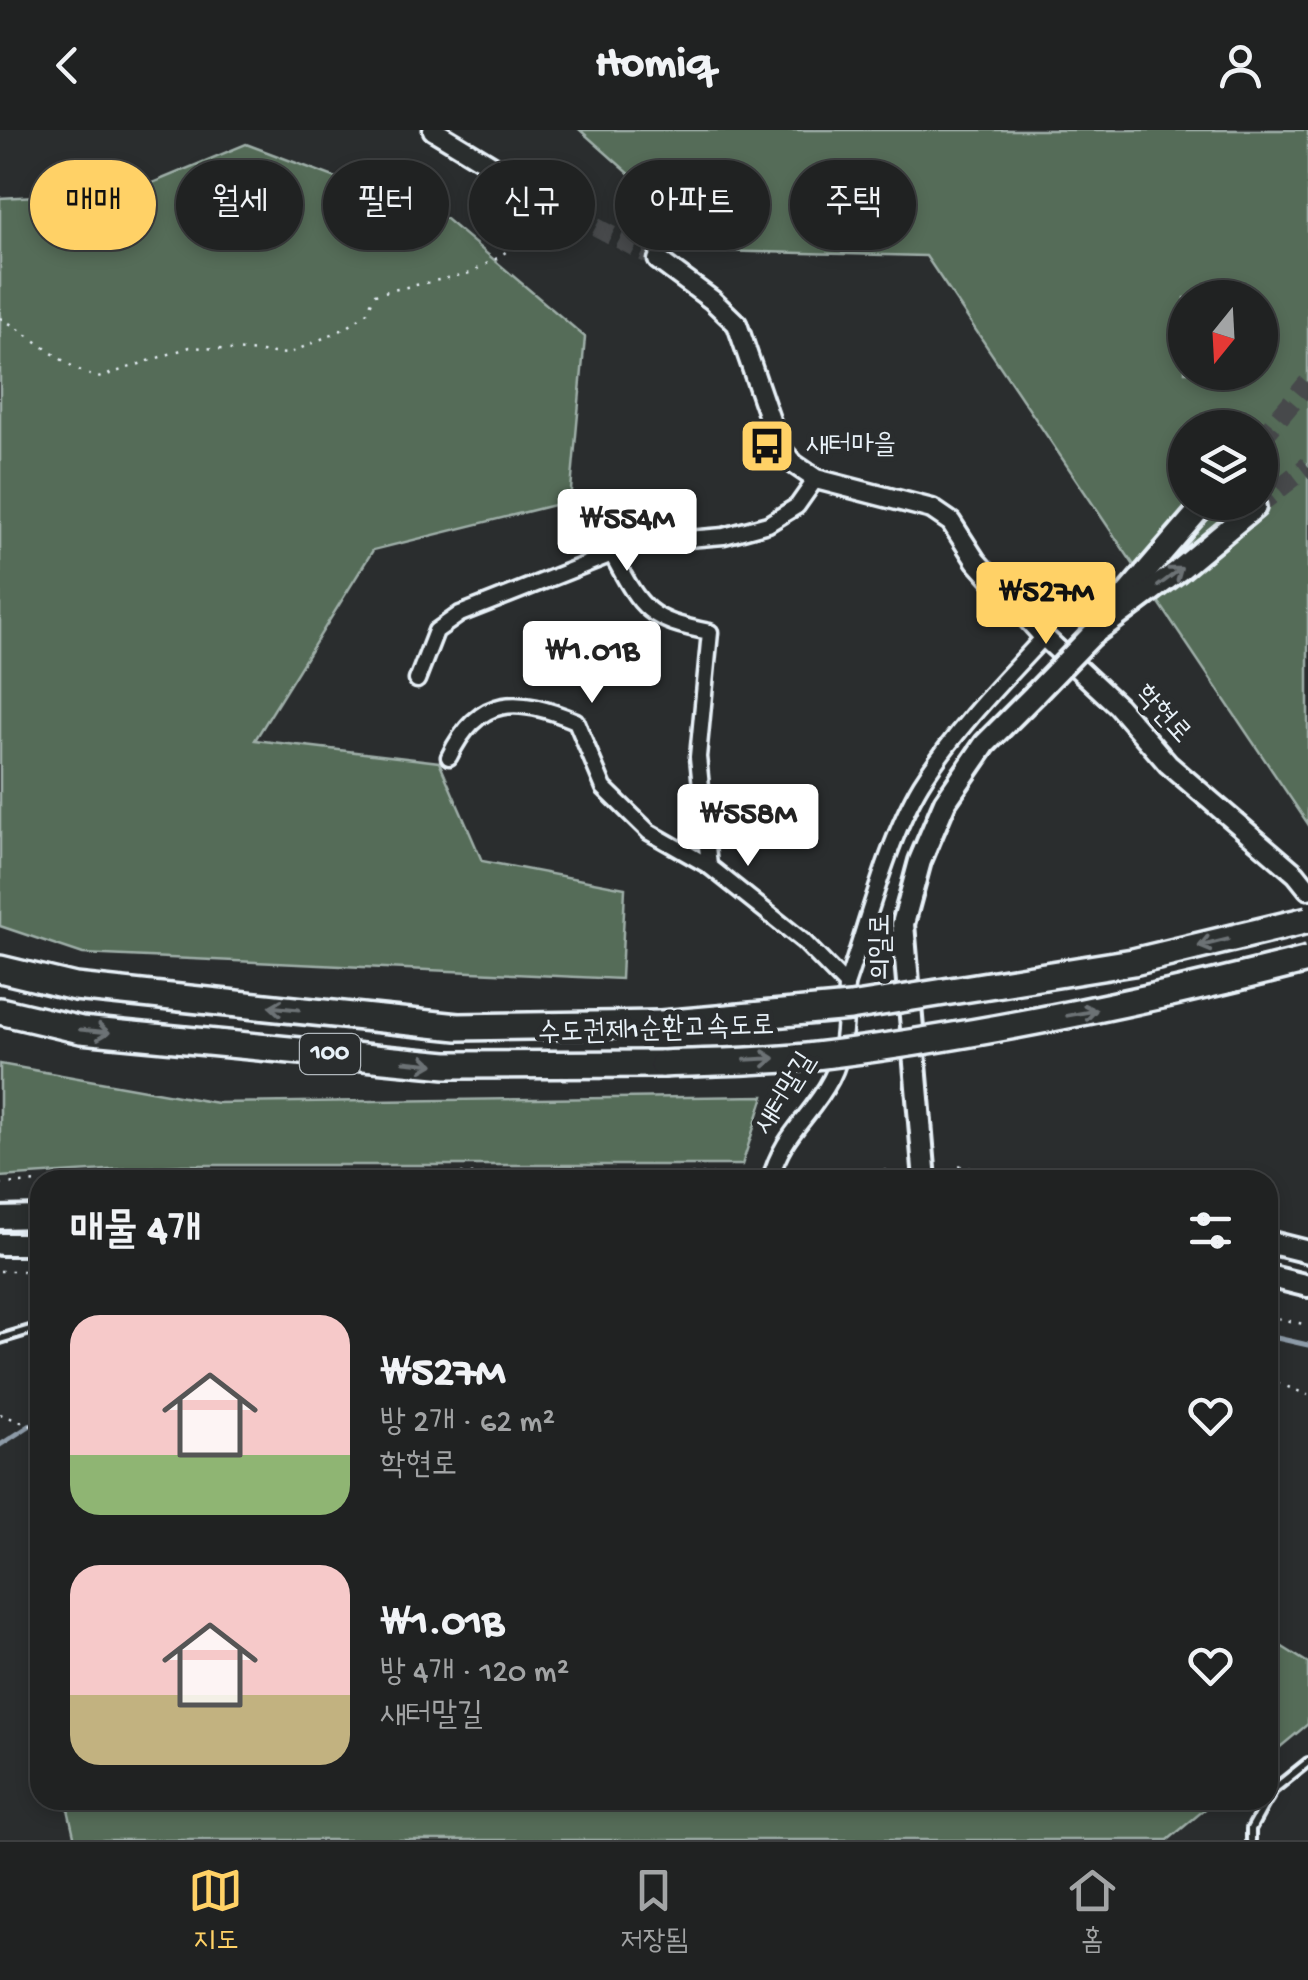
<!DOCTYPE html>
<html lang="ko">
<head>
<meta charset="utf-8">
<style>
  :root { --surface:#202222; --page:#2d2f2f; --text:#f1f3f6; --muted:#a2a4a5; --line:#3d3f40; --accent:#ffd166 }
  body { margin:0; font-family:"Gochi Hand","Poor Story",sans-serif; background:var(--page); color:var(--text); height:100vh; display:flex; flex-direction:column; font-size:38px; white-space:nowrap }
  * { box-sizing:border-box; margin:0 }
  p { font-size:32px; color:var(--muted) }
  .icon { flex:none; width:55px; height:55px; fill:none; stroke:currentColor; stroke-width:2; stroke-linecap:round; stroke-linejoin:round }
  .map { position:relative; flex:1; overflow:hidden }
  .details { position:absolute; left:30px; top:1040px; width:1248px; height:640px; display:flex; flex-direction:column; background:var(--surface); border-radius:30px; box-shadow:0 5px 15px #0003,0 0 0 2px var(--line) }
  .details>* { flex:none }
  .hud { position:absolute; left:30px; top:30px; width:1250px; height:90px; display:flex; gap:20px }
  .needle { width:65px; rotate:198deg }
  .buttons { position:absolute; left:1168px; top:150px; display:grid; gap:20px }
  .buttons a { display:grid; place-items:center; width:110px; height:110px; border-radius:50%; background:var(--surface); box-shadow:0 5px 15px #0003,0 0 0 2px var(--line); font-size:50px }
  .price { position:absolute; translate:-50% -85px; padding:0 22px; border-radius:10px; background:#fff; color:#222; font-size:32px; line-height:65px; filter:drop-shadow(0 2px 5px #0008) }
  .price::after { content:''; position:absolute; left:50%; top:60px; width:30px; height:22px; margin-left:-15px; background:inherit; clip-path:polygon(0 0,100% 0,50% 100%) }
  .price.current { background:var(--accent); color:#111 }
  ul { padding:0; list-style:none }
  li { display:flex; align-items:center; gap:30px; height:250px; padding:0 40px }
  li span { display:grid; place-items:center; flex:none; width:280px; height:200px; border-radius:30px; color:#555 }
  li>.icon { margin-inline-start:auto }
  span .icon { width:120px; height:120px; fill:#fffc; stroke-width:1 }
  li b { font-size:42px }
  h2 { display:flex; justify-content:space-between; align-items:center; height:120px; padding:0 40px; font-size:42px }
  .chip { padding:0 35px; border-radius:45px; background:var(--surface); box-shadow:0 5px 15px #0003,0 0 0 2px var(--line); font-size:35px; line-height:90px }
  .chip.current { background:var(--accent); color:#111 }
  header { display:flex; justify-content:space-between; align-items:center; height:130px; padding:0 40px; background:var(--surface); font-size:45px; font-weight:700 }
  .tab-bar { display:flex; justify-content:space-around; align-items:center; height:140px; border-top:2px solid var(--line); background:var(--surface); font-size:28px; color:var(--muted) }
  .tab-bar a { display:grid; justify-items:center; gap:5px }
  .tab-bar .current { color:var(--accent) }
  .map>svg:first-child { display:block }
  .green { fill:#556c58; stroke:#9eaea8; stroke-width:2.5; fill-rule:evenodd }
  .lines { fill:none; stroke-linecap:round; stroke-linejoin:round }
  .stream { stroke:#8d9ba8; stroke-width:5 }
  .tertiary-tunnel { stroke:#464a4c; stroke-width:18; stroke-dasharray:18 9; stroke-linecap:butt }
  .secondary-tunnel { stroke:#464a4c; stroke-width:20; stroke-dasharray:20 10; stroke-linecap:butt }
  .service-casing { stroke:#e8f1f8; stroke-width:14 }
  .minor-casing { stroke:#e8f1f8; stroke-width:21 }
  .tertiary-casing { stroke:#e8f1f8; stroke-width:25 }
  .secondary-casing { stroke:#e8f1f8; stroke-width:28 }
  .primary-casing { stroke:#e8f1f8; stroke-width:28 }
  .motorway-casing { stroke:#e8f1f8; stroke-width:32 }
  .path { stroke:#e8f1f8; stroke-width:2.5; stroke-dasharray:2.5 8; stroke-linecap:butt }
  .service { stroke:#2a2d2e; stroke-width:6 }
  .minor { stroke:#2a2d2e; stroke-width:14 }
  .tertiary { stroke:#2a2d2e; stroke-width:18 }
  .secondary { stroke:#2a2d2e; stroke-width:20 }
  .primary { stroke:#2a2d2e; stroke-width:20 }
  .motorway { stroke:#2a2d2e; stroke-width:25 }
  .secondary-bridge-casing { stroke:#e8f1f8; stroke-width:28; stroke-linecap:butt }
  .motorway-bridge-casing { stroke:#e8f1f8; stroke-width:32; stroke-linecap:butt }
  .secondary-bridge { stroke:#2a2d2e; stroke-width:20 }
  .motorway-bridge { stroke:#2a2d2e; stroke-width:25 }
  .oneway { stroke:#6c7275 }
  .labels { text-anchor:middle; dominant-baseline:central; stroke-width:10; stroke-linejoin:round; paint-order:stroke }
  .shield { fill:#2a2d2e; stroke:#afb6bb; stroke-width:2.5 }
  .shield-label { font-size:25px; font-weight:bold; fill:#e8f1f8 }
  .poi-label { font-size:28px; fill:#e8f1f8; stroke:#2a2d2e; text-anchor:start }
  .street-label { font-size:28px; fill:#e8f1f8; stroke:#2a2d2e }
</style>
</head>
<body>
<header><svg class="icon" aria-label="back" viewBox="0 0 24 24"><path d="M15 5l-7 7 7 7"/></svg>Homiq<svg class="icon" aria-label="person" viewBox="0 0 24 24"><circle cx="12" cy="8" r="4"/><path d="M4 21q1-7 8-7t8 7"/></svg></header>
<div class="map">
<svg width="1308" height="1710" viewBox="0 0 1308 1710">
  <rect width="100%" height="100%" fill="#2a2d2e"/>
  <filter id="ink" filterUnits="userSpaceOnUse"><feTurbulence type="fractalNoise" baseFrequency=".01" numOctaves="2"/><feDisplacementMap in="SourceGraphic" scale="20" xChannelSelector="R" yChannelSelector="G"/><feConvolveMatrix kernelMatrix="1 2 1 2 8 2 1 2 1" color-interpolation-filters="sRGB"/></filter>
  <g filter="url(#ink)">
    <g class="green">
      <path d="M580,0H1308V694L926,126L676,120L659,70ZM1185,168H1260V242H1185ZM1185,298H1260V372H1185Z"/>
      <path d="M246,14L446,89L585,207L570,371L373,420L255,610L439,632L482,731L625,758L621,849L83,824L0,796V68L133,61Z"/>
      <path d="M0,934L217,973L764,966L742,1035H182L0,1047Z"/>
      <path d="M1268,1508L1308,1533V1594L1268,1627Z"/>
      <path d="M66,1670H1216L1168,1710H75Z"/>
    </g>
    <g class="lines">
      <g class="stream">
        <path d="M1268,1206L1308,1215"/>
        <path d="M0,1315L40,1289"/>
      </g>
      <path class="tertiary-tunnel" d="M572,84L658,130"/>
      <g class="secondary-tunnel">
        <path d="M1260,310L1308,253"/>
        <path d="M1255,377L1308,336"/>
      </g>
      <g class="service-casing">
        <g id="service">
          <path d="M0,1209L40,1197"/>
          <path d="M1268,1669L1273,1660L1308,1632"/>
          <path d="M1251,1710V1699L1267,1670"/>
        </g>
      </g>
      <g class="minor-casing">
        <g id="minor">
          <path d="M613,426C642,481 649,490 710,502L698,627L709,736L803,811L846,855C845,886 846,921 831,949C810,989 783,1002 770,1050"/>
          <path d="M417,550L436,501L460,484L640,413L724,406L768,394L797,376L816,349"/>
          <path d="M449,627C479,564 518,567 576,591L604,658L649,702L709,736"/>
          <path d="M846,855C867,794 888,709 921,654C955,600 1000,554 1044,507"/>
        </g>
      </g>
      <g class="tertiary-casing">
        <g id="tertiary">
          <path d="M433,0L572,84"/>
          <path d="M658,130L712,170L737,194L772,296L783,322L794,334L816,349L932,379L951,392L976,431L1044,507L1118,576L1168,634L1296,744L1308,759"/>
        </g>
      </g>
      <g class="secondary-casing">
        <g id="secondary">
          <path d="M1112,481L1206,372"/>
          <path d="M1092,505L1178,441L1255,377"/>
          <path d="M925,1050L903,794L920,731L945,672L985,614L1035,564"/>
        </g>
      </g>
      <g class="primary-casing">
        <g id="primary">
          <path d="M0,1088L40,1087"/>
          <path d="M1268,1112L1308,1122"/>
          <path d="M0,1114H40"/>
          <path d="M1268,1146L1308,1156"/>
        </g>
      </g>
      <g class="motorway-casing">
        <g id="motorway">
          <path d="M0,839L75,857L458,897L661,894"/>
          <path d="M0,881L81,900L447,935L663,934"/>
        </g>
      </g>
      <g class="path">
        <path d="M0,188C33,205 63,237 98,248L190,217L288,224L348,197L367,182L375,164L470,143L501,126L543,88"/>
        <path d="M790,1045L871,1046L889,1039L903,1050"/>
        <path d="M72,1050L191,1043L757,1045"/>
        <path d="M945,1050L958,1035L1018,1050"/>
        <path d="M0,1054L40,1052"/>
        <path d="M0,1141H40"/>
        <path d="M1268,1186L1308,1195"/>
        <path d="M1268,1249L1308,1265"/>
        <path d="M0,1284L40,1299"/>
      </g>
      <use href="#service" class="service"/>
      <use href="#minor" class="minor"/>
      <use href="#tertiary" class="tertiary"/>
      <use href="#secondary" class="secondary"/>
      <use href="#primary" class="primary"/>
      <use href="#motorway" class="motorway"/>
      <g class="secondary-bridge-casing">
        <path id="secondary-bridge" d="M1035,564L1092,505"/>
      </g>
      <g class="motorway-bridge-casing">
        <g id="motorway-bridge">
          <path d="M661,894L850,877L1133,832L1308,790"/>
          <path d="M663,934C711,932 760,932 807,927C977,907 1143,872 1308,830"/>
        </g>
      </g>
      <use href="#secondary-bridge" class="secondary-bridge"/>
      <use href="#motorway-bridge" class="motorway-bridge"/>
    </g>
    <defs><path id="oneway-shaft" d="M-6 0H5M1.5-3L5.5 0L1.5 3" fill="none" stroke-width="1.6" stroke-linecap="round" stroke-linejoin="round" transform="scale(2.5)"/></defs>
    <g class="oneway">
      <use href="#oneway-shaft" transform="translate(1170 447) rotate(-37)"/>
      <use href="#oneway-shaft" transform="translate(1213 813) rotate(166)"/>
      <use href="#oneway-shaft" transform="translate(284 878) rotate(-174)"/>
      <use href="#oneway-shaft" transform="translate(1082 883) rotate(-10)"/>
      <use href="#oneway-shaft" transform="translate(95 901) rotate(6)"/>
      <use href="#oneway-shaft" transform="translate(760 929) rotate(-3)"/>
      <use href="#oneway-shaft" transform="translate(419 933) rotate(6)"/>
    </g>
  </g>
  <defs>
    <g id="bus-square" transform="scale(2.875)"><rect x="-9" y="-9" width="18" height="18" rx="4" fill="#ffd166" stroke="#2a2d2e"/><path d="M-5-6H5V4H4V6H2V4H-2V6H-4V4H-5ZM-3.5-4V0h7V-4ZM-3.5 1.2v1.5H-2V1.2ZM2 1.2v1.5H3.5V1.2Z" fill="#111"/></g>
  </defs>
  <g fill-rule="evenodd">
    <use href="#bus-square" x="767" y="316"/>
  </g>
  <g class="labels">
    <rect class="shield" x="300" y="904" width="60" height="40" rx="8"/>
    <g class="shield-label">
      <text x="330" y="924">100</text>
    </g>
    <g class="poi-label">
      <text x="806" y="316">새터마을</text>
    </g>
    <g class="street-label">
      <text transform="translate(1162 585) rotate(48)">학현로</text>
      <text transform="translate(882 817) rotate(-90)">의일로</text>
      <text transform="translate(656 901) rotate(-2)">수도권제1순환고속도로</text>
      <text transform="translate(786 964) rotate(-58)">새터말길</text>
    </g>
  </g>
</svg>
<div class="buttons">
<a><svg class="needle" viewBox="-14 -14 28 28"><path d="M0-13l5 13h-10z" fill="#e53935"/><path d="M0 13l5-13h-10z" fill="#a2a4a5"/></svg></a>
<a><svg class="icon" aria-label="layers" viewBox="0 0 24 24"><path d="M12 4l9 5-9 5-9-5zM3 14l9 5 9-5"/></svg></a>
</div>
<b class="price" style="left:627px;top:444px">₩554M</b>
<b class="price current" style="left:1046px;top:517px">₩527M</b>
<b class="price" style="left:592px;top:576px">₩1.01B</b>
<b class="price" style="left:748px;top:739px">₩558M</b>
<div class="hud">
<a class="chip current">매매</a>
<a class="chip">월세</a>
<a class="chip">필터</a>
<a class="chip">신규</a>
<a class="chip">아파트</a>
<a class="chip">주택</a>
</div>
<section class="details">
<h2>매물 4개<svg class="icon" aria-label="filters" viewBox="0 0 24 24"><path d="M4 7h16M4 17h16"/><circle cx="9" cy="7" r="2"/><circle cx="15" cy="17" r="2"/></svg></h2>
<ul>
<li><span style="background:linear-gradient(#f6c9c9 70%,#8fb573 0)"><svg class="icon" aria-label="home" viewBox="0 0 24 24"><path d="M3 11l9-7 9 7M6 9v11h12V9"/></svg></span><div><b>₩527M</b><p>방 2개 · 62 m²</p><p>학현로</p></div><svg class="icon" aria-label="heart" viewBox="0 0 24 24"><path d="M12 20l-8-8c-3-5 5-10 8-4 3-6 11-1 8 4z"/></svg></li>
<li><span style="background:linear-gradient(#f6c9c9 65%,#c2b280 0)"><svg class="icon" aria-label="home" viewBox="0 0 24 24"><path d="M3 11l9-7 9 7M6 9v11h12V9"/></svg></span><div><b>₩1.01B</b><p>방 4개 · 120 m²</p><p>새터말길</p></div><svg class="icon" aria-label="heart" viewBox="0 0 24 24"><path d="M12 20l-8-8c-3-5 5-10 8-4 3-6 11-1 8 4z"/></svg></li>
</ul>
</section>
</div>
<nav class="tab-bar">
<a class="current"><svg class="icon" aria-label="map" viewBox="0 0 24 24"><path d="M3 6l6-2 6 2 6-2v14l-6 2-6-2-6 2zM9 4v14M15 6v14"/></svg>지도</a>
<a><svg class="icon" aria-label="saved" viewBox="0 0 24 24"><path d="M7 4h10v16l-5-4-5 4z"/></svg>저장됨</a>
<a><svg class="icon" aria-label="home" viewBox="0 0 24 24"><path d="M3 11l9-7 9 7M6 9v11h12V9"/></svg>홈</a>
</nav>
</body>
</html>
